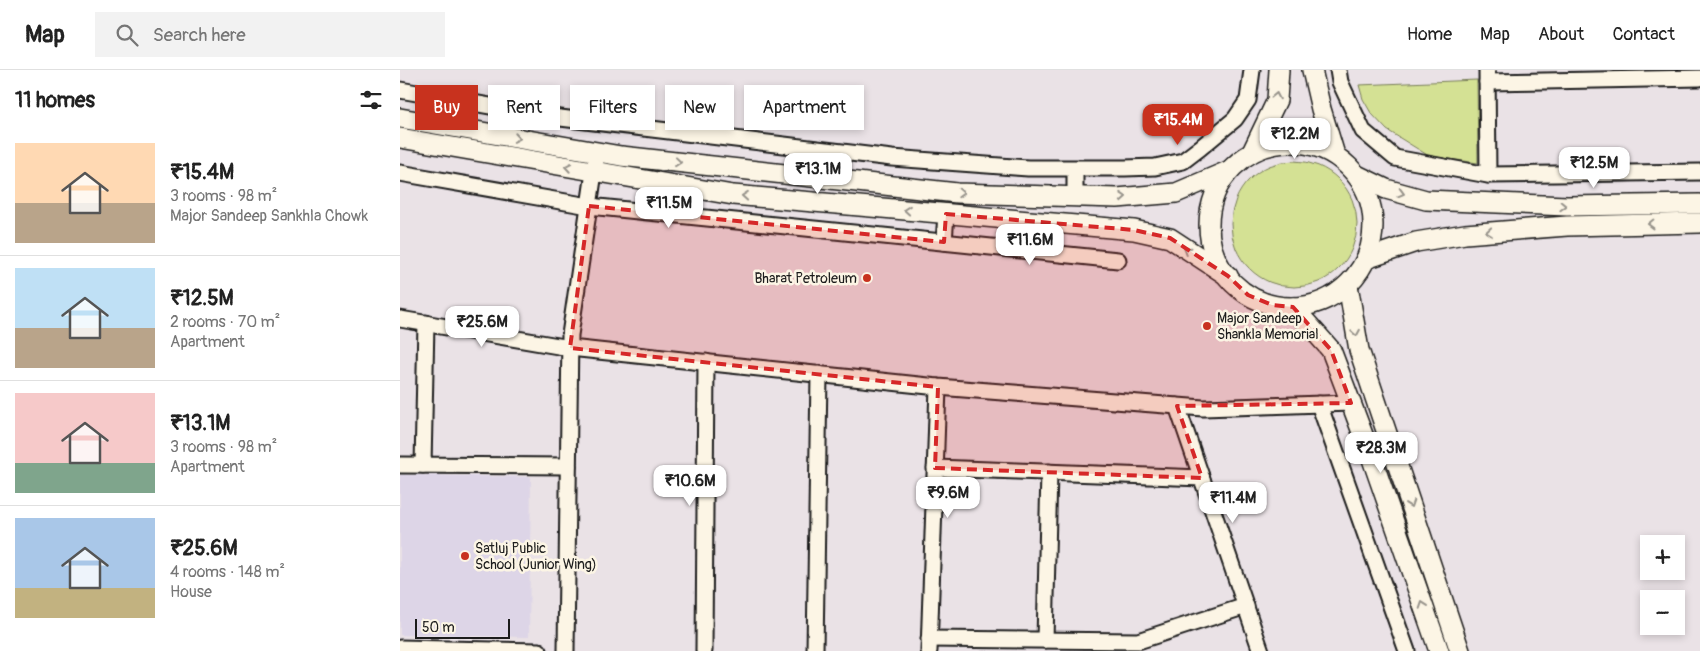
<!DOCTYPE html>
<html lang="en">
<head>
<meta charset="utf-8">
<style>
  :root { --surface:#fff; --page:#f2f2f2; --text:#222; --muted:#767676; --line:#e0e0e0; --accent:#c8321e }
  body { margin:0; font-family:Pangolin,sans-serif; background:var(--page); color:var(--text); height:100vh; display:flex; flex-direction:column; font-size:19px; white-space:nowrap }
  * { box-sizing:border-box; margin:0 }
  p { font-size:16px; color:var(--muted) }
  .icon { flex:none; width:28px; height:28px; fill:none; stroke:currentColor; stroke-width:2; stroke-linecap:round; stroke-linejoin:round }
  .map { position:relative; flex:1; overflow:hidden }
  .details { display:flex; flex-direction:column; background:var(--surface); width:400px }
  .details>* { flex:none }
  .hud { position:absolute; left:15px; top:15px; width:475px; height:45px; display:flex; gap:10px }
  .controls { position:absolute; left:1240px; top:465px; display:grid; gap:10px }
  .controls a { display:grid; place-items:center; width:45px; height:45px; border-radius:0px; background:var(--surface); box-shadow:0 2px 8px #0003; font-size:25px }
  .scale { position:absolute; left:15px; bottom:12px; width:95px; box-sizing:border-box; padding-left:5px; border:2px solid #1c1c1c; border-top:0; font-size:14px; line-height:18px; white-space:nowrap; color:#1c1c1c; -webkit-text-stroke:4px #fcf5e5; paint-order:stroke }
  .price { position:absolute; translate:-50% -42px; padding:0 11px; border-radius:10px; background:#fff; color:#222; font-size:16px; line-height:32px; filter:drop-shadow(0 1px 2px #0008) }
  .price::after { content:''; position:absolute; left:50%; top:30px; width:15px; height:11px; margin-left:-8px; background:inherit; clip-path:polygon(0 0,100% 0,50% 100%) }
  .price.selected { background:var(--accent); color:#fff }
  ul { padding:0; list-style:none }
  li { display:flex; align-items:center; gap:15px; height:125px; padding:0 15px }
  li+li { border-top:1px solid var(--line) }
  li span { display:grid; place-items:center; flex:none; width:140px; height:100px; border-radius:0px; color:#555 }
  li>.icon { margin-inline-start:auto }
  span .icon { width:60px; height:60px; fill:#fffc; stroke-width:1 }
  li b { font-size:21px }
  h2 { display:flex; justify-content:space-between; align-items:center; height:60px; padding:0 15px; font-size:21px }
  .chip { padding:0 18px; border-radius:0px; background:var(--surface); box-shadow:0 2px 8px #0003; font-size:18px; line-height:45px }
  .chip.selected { background:var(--accent); color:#fff }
  header { display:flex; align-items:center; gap:30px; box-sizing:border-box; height:70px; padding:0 25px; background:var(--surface); border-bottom:1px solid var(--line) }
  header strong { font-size:24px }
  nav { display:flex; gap:28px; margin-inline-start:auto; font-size:18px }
  .search { width:350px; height:45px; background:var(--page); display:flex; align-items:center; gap:12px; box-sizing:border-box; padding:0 18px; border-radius:0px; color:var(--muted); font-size:19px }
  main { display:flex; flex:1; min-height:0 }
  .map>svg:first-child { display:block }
  .built { fill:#ddd5e7 }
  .green { fill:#d4e194; stroke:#787e58 }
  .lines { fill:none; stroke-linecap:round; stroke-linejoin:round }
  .minor-casing { stroke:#1c1c1c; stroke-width:19 }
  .tertiary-casing { stroke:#1c1c1c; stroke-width:22 }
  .minor { stroke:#fcf5e5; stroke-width:15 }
  .tertiary { stroke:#fcf5e5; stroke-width:19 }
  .oneway { stroke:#97938b }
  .marked { fill:#d62828; fill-opacity:0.2; stroke:#d62828; stroke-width:4; stroke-dasharray:10 6; stroke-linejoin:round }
  .poi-dot { fill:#c8321e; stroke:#fcf5e5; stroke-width:2 }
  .labels { text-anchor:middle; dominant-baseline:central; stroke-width:5; stroke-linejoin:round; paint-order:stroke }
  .poi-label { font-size:14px; fill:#1c1c1c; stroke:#fcf5e5; text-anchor:start }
</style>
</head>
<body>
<header>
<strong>Map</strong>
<div class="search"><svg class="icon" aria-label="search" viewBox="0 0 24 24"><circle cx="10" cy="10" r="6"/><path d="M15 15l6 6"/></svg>Search here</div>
<nav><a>Home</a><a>Map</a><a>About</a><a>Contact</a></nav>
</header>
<main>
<section class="details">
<h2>11 homes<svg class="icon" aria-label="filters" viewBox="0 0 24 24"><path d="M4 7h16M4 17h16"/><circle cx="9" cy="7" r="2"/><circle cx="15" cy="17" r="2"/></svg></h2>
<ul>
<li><span style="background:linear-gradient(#ffd9b3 60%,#b9a48a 0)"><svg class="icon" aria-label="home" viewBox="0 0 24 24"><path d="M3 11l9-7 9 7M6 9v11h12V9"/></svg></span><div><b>₹15.4M</b><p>3 rooms · 98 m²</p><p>Major Sandeep Sankhla Chowk</p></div></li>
<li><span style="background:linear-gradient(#bfe0f5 60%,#b9a48a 0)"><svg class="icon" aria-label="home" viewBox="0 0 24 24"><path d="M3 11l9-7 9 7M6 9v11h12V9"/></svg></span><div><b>₹12.5M</b><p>2 rooms · 70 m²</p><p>Apartment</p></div></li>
<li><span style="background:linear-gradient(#f6c9c9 70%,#7fa58c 0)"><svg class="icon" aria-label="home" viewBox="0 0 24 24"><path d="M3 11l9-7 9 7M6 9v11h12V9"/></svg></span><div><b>₹13.1M</b><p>3 rooms · 98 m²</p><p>Apartment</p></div></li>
<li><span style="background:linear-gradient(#a9c7e8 70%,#c2b280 0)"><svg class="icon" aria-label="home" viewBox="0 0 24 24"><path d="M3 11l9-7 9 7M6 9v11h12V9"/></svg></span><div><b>₹25.6M</b><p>4 rooms · 148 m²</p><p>House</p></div></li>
</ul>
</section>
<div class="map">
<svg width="1300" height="581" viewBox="0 0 1300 581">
  <rect width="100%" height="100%" fill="#eae2e6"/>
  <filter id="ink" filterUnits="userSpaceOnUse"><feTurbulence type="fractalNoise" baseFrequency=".02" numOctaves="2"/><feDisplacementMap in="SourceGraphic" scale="10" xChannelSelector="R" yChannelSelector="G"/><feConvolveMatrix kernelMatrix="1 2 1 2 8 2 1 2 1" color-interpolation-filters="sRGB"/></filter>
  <g filter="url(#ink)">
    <path class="built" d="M0,405L131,407L129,567L0,565Z"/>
    <g class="green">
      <path d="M1077,10L1078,93L1029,86L987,60L971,43L963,29L959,15Z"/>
      <circle cx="894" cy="154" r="63"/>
    </g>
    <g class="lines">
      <g class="minor-casing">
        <g id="minor">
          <path d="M938,0L940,12L963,61L995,88L1088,105L1300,102"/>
          <path d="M1087,0L1088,105"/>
          <path d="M1087,12L1300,8"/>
          <path d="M0,20L152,47L492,88L628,98H725L755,97L783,91L800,78L835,49L848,30L852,0"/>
          <path d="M0,103L189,136L718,190"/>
          <path d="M675,126V99"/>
          <path d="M544,172L546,144"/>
          <path d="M0,249L170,278L538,317L803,338L951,333"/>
          <path d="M919,334L1007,581"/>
          <path d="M777,336L861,581"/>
          <path d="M0,395L168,396"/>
          <path d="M23,395L26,253"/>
          <path d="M535,398L802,408"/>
          <path d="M529,569L738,571L846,536"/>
          <path d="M645,570L649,402"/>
          <path d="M0,578L139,581"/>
          <path d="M166,581L170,265L197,82"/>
          <path d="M304,581L306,292"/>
          <path d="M415,581L419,304"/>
          <path d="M529,581L538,317"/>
        </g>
      </g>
      <g class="tertiary-casing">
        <g id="tertiary">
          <path d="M912,0L921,39L935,85"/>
          <path d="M0,48L221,86L557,123L717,128L776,123L830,100"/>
          <path d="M0,68L333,125L734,160L770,168L828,206"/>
          <circle cx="891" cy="155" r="82"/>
          <path d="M852,82L877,30L879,0"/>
          <path d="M957,105L986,119L1026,130L1167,136L1300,134"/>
          <path d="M966,189L1016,172L1065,164L1167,156L1300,153"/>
          <path d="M948,215L959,280L1060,581"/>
          <path d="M893,237L931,280L971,386L1039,581"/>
        </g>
      </g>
      <use href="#minor" class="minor"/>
      <use href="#tertiary" class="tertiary"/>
    </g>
    <defs><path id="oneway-chevron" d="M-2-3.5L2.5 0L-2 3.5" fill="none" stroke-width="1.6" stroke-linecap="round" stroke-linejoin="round" transform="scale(1.25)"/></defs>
    <g class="oneway">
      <use href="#oneway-chevron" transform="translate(876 26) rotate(-79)"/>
      <use href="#oneway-chevron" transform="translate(117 68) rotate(10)"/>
      <use href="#oneway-chevron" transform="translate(278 92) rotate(6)"/>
      <use href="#oneway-chevron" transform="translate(168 97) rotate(-170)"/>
      <use href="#oneway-chevron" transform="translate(561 123) rotate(3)"/>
      <use href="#oneway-chevron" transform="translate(1001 123) rotate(15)"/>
      <use href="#oneway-chevron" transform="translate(345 126) rotate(-175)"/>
      <use href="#oneway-chevron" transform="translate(723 127) rotate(-4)"/>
      <use href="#oneway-chevron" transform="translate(1163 136) rotate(2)"/>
      <use href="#oneway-chevron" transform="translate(507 140) rotate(-175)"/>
      <use href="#oneway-chevron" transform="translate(1251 154) rotate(179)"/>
      <use href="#oneway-chevron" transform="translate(1089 162) rotate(175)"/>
      <use href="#oneway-chevron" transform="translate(787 180) rotate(-147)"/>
      <use href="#oneway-chevron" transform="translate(956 263) rotate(80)"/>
      <use href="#oneway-chevron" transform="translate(1010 434) rotate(71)"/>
      <use href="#oneway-chevron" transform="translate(1023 535) rotate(-109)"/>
    </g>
  </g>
  <path class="marked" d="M189,136L544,172L546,144L734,160L770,168L828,206L848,225L872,235L893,237L931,280L951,333L777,336L802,408L535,398L538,317L170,278Z"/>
  <g class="poi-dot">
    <circle cx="467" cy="208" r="5"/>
    <circle cx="807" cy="256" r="5"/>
    <circle cx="65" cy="486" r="5"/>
  </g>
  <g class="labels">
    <g class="poi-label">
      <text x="457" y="208" text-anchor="end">Bharat Petroleum</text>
      <text x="817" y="248">Major Sandeep<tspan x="817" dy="16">Shankla Memorial</tspan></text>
      <text x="75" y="478">Satluj Public<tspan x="75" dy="16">School (Junior Wing)</tspan></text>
    </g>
  </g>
</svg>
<div class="controls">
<a>+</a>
<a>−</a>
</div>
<div class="scale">50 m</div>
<b class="price selected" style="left:778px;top:76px">₹15.4M</b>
<b class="price" style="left:895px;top:90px">₹12.2M</b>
<b class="price" style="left:1194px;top:119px">₹12.5M</b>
<b class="price" style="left:418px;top:125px">₹13.1M</b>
<b class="price" style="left:269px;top:159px">₹11.5M</b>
<b class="price" style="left:630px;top:196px">₹11.6M</b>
<b class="price" style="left:82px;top:278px">₹25.6M</b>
<b class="price" style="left:981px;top:404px">₹28.3M</b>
<b class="price" style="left:290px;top:437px">₹10.6M</b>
<b class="price" style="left:548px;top:449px">₹9.6M</b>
<b class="price" style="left:833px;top:454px">₹11.4M</b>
<div class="hud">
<a class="chip selected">Buy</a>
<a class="chip">Rent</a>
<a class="chip">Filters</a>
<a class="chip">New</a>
<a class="chip">Apartment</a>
</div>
</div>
</main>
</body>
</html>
